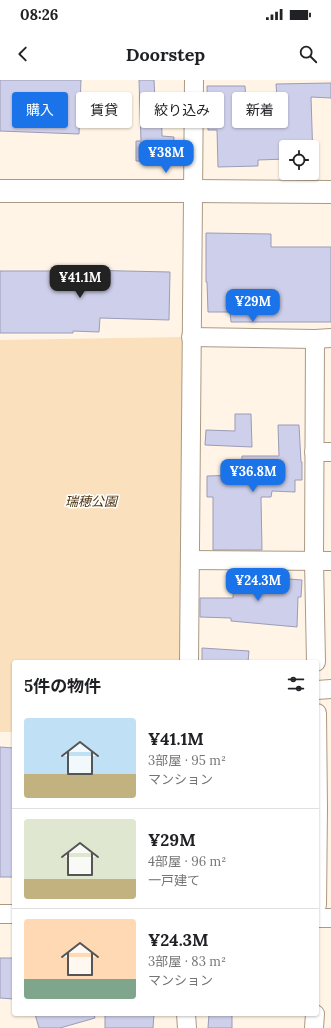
<!DOCTYPE html>
<html lang="ja">
<head>
<meta charset="utf-8">
<style>
  :root { --surface:#fff; --page:#f2f2f2; --text:#202124; --muted:#757577; --line:#e0e0e0; --accent:#1a73e8 }
  body { margin:0; font-family:Lora,"Noto Sans JP",serif; background:var(--page); color:var(--text); height:100vh; display:flex; flex-direction:column; font-size:15px; white-space:nowrap }
  * { box-sizing:border-box; margin:0 }
  p { font-size:13px; color:var(--muted) }
  .icon { flex:none; width:22px; height:22px; fill:none; stroke:currentColor; stroke-width:2; stroke-linecap:round; stroke-linejoin:round }
  .map { position:relative; flex:1; overflow:hidden }
  .drawer { position:absolute; left:12px; top:580px; width:307px; height:356px; display:flex; flex-direction:column; background:var(--surface); border-radius:4px; box-shadow:0 1px 3px #0004 }
  .drawer>* { flex:none }
  .guide { position:absolute; left:12px; top:12px; width:307px; height:36px; display:flex; gap:8px }
  .tools { position:absolute; left:279px; top:60px; display:grid; gap:8px }
  .tools a { display:grid; place-items:center; width:40px; height:40px; border-radius:4px; background:var(--surface); box-shadow:0 1px 3px #0004; font-size:20px }
  .price { position:absolute; translate:-50% -34px; padding:0 9px; border-radius:8px; background:var(--accent); color:#fff; font-size:13px; line-height:26px; filter:drop-shadow(0 1px 2px #0008) }
  .price::after { content:''; position:absolute; left:50%; top:24px; width:12px; height:9px; margin-left:-6px; background:inherit; clip-path:polygon(0 0,100% 0,50% 100%) }
  .price.selected { background:#222; color:#fff }
  ul { padding:0; list-style:none }
  li { display:flex; align-items:center; gap:12px; height:100px; padding:0 12px }
  li+li { border-top:1px solid var(--line) }
  li span { display:grid; place-items:center; flex:none; width:112px; height:80px; border-radius:4px; color:#555 }
  li>.icon { margin-inline-start:auto }
  span .icon { width:48px; height:48px; fill:#fffc; stroke-width:1 }
  li b { font-size:17px }
  h2 { display:flex; justify-content:space-between; align-items:center; height:48px; padding:0 12px; font-size:17px }
  .pill { padding:0 14px; border-radius:4px; background:var(--surface); box-shadow:0 1px 3px #0004; font-size:14px; line-height:36px }
  .pill.selected { background:var(--accent); color:#fff }
  .status { display:flex; justify-content:space-between; align-items:center; height:28px; padding:0 20px; background:var(--surface); direction:ltr }
  .status svg { height:11px; fill:currentColor }
  header { display:flex; justify-content:space-between; align-items:center; height:52px; padding:0 12px; background:var(--surface); font-size:18px; font-weight:700 }
  .map>svg:first-child { display:block }
  .green { fill:#fae0bc }
  .building { fill:#cecfea; stroke:#9b9cb6 }
  .lines { fill:none; stroke-linecap:round; stroke-linejoin:round }
  .minor-casing { stroke:#aa9a84; stroke-width:20 }
  .tertiary-casing { stroke:#aa9a84; stroke-width:24 }
  .minor { stroke:#fff; stroke-width:18 }
  .tertiary { stroke:#fff; stroke-width:22 }
  .labels { text-anchor:middle; dominant-baseline:central; stroke-width:3; stroke-linejoin:round; paint-order:stroke }
  .park-label { font-size:13px; font-style:italic; fill:#4c3512; stroke:#fff }
</style>
</head>
<body>
<div class="status"><b>08:26</b><svg viewBox="0 0 49 12"><path d="M0 12V9h3v3zM5 12V6h3v6zM10 12V3h3v9zM15 12V0h3v12zM26 1h20v11H26zM47 4h2v5h-2z"/></svg></div>
<header><svg class="icon" aria-label="back" viewBox="0 0 24 24"><path d="M15 5l-7 7 7 7"/></svg>Doorstep<svg class="icon" aria-label="search" viewBox="0 0 24 24"><circle cx="10" cy="10" r="6"/><path d="M15 15l6 6"/></svg></header>
<div class="map">
<svg width="331" height="948" viewBox="0 0 331 948">
  <rect width="100%" height="100%" fill="#fff4e6"/>
  <path class="green" d="M183,257L181,582H14V652H0V260Z"/>
  <g class="building">
    <path d="M0,0H81L79,54L0,51Z"/>
    <path d="M139,0H154L155,19H161L162,56L174,57L173,82L136,81V61H141Z"/>
    <path d="M331,3V18L311,17L313,79H312V67H286V79L258,80V86L218,87L217,50H208L207,6H245L246,20H277L276,4Z"/>
    <path d="M206,153L271,154V167H331V242H231L230,232H208L207,202H206Z"/>
    <path d="M81,190L170,192L169,240L100,238L99,252L73,251V253H0V191H81Z"/>
    <path d="M235,334H251L252,367L205,365L206,350L235,351Z"/>
    <path d="M278,345H299L301,382H302V400H295V412L272,411L271,417H261L262,470H213V417H207V396L241,395L242,376H279Z"/>
    <path d="M234,495L302,500L301,517H298L297,547L231,541V538L200,537V518H233Z"/>
    <path d="M202,568L249,571L248,582H202Z"/>
    <path d="M0,667L14,668V797H0Z"/>
    <path d="M0,878H14V919L0,918Z"/>
    <path d="M35,934H94L95,938L60,948H39Z"/>
    <path d="M105,934H154L153,948H105Z"/>
    <path d="M209,934H232V948H208Z"/>
  </g>
  <g class="lines">
    <g class="minor-casing">
      <g id="minor">
        <path d="M191,257L315,259"/>
        <path d="M314,372H331"/>
        <path d="M190,480L331,481"/>
        <path d="M189,582L194,0"/>
        <path d="M316,582L314,481L315,259L331,258"/>
        <path d="M317,610L331,609"/>
        <path d="M317,633L318,728L317,825"/>
        <path d="M0,834H14"/>
        <path d="M317,838H331"/>
        <path d="M186,934L187,948"/>
        <path d="M314,948L315,934"/>
      </g>
    </g>
    <g class="tertiary-casing">
      <path id="tertiary" d="M0,111H193L331,112"/>
    </g>
    <use href="#minor" class="minor"/>
    <use href="#tertiary" class="tertiary"/>
  </g>
  <g class="labels">
    <g class="park-label">
      <text x="91" y="421">瑞穂公園</text>
    </g>
  </g>
</svg>
<div class="tools">
<a><svg class="icon" aria-label="locate" viewBox="0 0 24 24"><circle cx="12" cy="12" r="6"/><path d="M12 2v4M12 18v4M2 12h4M18 12h4"/></svg></a>
</div>
<b class="price" style="left:166px;top:94px">¥38M</b>
<b class="price selected" style="left:80px;top:219px">¥41.1M</b>
<b class="price" style="left:253px;top:243px">¥29M</b>
<b class="price" style="left:253px;top:413px">¥36.8M</b>
<b class="price" style="left:258px;top:522px">¥24.3M</b>
<div class="guide">
<a class="pill selected">購入</a>
<a class="pill">賃貸</a>
<a class="pill">絞り込み</a>
<a class="pill">新着</a>
</div>
<section class="drawer">
<h2>5件の物件<svg class="icon" aria-label="filters" viewBox="0 0 24 24"><path d="M4 7h16M4 17h16"/><circle cx="9" cy="7" r="2"/><circle cx="15" cy="17" r="2"/></svg></h2>
<ul>
<li><span style="background:linear-gradient(#bfe0f5 70%,#c2b280 0)"><svg class="icon" aria-label="home" viewBox="0 0 24 24"><path d="M3 11l9-7 9 7M6 9v11h12V9"/></svg></span><div><b>¥41.1M</b><p>3部屋 · 95 m²</p><p>マンション</p></div></li>
<li><span style="background:linear-gradient(#dfe7d0 75%,#c2b280 0)"><svg class="icon" aria-label="home" viewBox="0 0 24 24"><path d="M3 11l9-7 9 7M6 9v11h12V9"/></svg></span><div><b>¥29M</b><p>4部屋 · 96 m²</p><p>一戸建て</p></div></li>
<li><span style="background:linear-gradient(#ffd9b3 75%,#7fa58c 0)"><svg class="icon" aria-label="home" viewBox="0 0 24 24"><path d="M3 11l9-7 9 7M6 9v11h12V9"/></svg></span><div><b>¥24.3M</b><p>3部屋 · 83 m²</p><p>マンション</p></div></li>
</ul>
</section>
</div>
</body>
</html>
